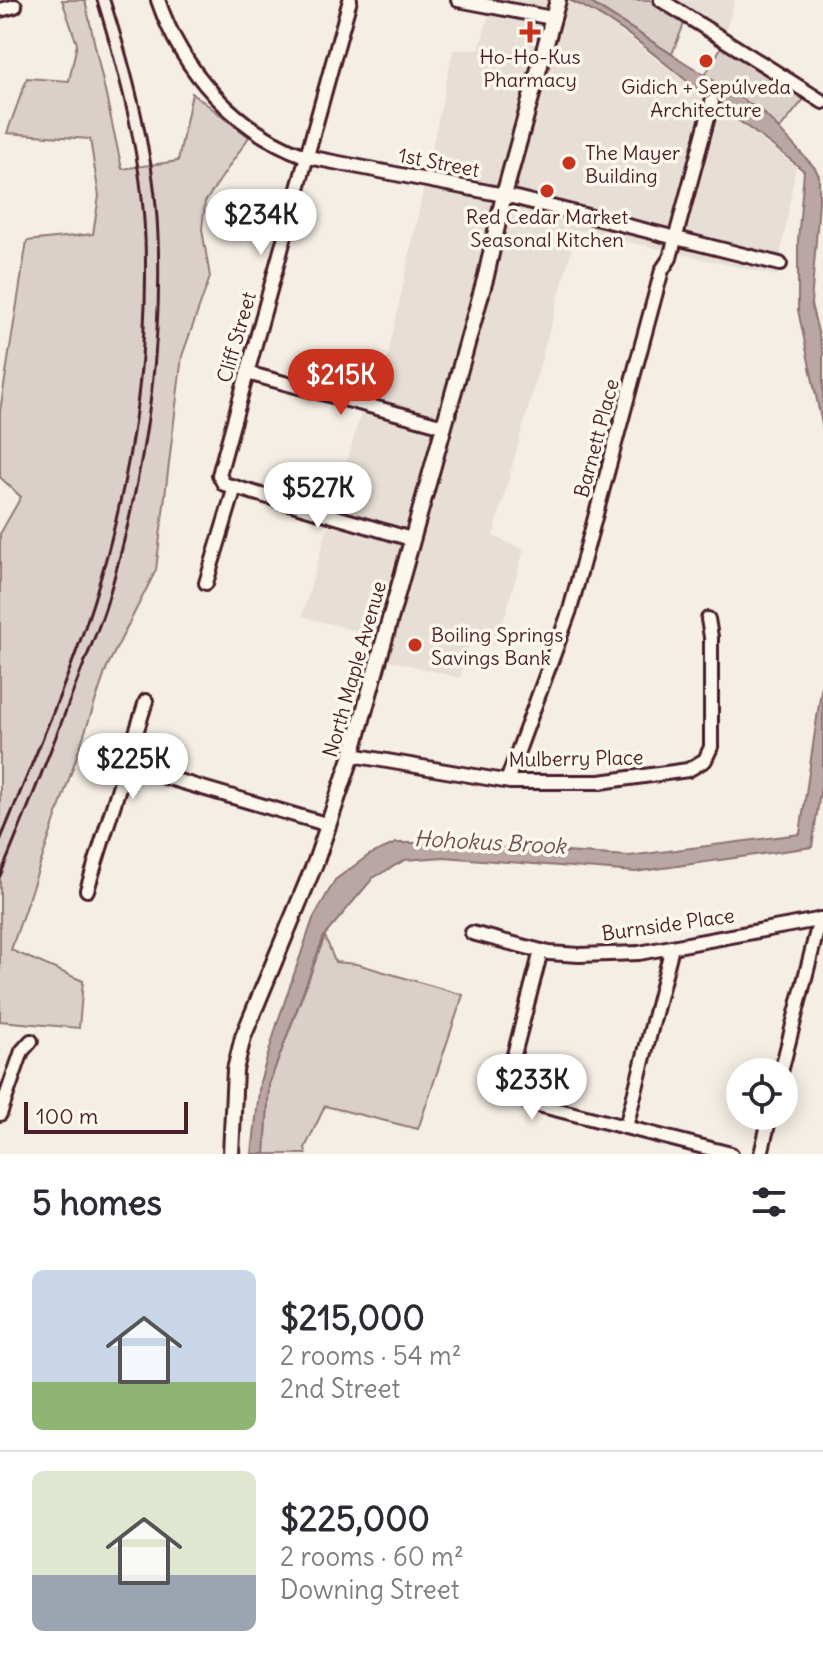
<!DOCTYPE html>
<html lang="en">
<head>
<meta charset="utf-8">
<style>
  :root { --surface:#fff; --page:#f2f2f3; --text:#2b2b33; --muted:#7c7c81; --line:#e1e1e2; --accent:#c8321e }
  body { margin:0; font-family:Delius,sans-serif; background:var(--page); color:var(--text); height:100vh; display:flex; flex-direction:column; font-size:30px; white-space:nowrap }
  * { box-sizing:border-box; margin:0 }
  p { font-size:26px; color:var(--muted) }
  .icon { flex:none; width:44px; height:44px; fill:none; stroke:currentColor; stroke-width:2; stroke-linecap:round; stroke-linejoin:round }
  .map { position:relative; height:1154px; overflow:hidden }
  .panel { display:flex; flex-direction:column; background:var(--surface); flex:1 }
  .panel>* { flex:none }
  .tools { position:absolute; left:726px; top:1058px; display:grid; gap:16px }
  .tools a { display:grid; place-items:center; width:72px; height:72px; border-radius:50%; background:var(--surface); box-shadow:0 4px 20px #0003; font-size:40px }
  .scale { position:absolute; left:24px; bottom:20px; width:164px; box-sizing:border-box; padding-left:8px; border:4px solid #4a1f2b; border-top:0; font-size:22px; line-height:28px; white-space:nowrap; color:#4a1f2b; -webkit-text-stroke:6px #fbf7ec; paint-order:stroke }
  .price { position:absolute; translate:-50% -68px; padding:0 18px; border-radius:28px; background:#fff; color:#222; font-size:26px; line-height:52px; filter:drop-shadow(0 2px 4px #0008) }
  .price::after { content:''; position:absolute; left:50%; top:48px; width:24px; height:18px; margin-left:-12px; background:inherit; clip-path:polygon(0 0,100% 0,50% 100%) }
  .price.active { background:var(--accent); color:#fff }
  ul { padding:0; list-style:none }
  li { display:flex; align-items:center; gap:24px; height:200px; padding:0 32px }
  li+li { border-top:2px solid var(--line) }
  li span { display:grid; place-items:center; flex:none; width:224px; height:160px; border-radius:12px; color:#555 }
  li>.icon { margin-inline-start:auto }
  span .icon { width:96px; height:96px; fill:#fffc; stroke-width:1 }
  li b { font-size:34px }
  h2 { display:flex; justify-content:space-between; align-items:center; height:96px; padding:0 32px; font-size:34px }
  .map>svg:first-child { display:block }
  .built { fill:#e7dfd6 }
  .green { fill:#dbd0c9; stroke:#92787a; stroke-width:2 }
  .water { fill:#baa7a5; stroke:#8d7174; stroke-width:2 }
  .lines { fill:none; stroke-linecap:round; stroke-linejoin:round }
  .minor-casing { stroke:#4a1f2b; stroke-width:18 }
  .major-casing { stroke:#4a1f2b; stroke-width:20 }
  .minor { stroke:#fbf7ec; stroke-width:12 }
  .major { stroke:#fbf7ec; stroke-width:14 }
  .rail { stroke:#4a1f2b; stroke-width:3 }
  .poi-dot { fill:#c8321e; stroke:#fbf7ec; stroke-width:3 }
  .labels { text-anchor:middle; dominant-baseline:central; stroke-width:7; stroke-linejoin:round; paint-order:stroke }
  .poi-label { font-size:20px; fill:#4a1f2b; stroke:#fbf7ec }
  .street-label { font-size:20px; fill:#4a1f2b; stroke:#fbf7ec }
  .water-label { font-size:22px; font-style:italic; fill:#714f56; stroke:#fbf7ec }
</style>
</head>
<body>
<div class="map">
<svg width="823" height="1154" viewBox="0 0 823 1154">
  <rect width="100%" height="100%" fill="#f4eee4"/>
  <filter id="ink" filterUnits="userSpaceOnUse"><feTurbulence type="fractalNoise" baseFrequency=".0125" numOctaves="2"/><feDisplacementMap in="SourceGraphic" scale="16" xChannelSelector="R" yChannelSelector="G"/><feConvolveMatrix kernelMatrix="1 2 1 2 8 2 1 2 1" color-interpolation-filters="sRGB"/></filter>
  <g filter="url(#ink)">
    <g class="built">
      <path d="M493,0H569L580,4L596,13L796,166L777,276L577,230L493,536L524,550L496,646L471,638L460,678L389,660L393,641L302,616L370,382L382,384L453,50H479Z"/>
      <path d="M676,0H735L725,33Z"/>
    </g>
    <g class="green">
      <path d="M62,0H85L122,169L178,161L192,93L249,137L205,202L202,229L210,277L182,356L156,570L107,667L11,950L83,981L79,1028L0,1021V534L21,497L0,477V411L27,241L93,234L99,196L90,139L7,133L27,78L69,81L77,44Z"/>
      <path d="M587,0H650L687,16L672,54Z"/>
      <path d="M725,41L809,93L780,129L705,75Z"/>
      <path d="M325,936L335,962L357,964L463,995L418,1129L325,1106L305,1148L306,1154H265L269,1084Z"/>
    </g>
    <g class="water">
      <path d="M569,0H586L763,112L815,168L819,176V202L811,304L823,352V429L798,310V241L804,171C774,144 738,122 706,96C663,63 620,21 569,0Z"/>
      <path d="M823,677V772L812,847L635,872L444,857L405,860L373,878L324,936L269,1084L265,1154H252L260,1082L278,1021L313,919L335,880L369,855L396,843H421L629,856L800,834Z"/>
    </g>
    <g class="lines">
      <g class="minor-casing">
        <g id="minor">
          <path d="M158,0C182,71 236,132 308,157L504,195L780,264"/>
          <path d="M350,0L219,475L224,484L411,539"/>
          <path d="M458,0L552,18"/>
          <path d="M661,0L823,102"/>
          <path d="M0,10L15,6"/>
          <path d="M247,373L444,426"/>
          <path d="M206,583L235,487"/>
          <path d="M352,755L510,782H600L688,770L705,760L711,747V637L708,619"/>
          <path d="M124,765L329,825"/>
          <path d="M507,781L570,610L662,270L670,258L712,102"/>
          <path d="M87,890L146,701"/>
          <path d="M472,933L549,953L579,955L639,953L823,919"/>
          <path d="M541,951L509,1074C510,1088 515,1095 527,1102L731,1154"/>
          <path d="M781,1072L820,919"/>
          <path d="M0,1114L22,1051L31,1041"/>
          <path d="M626,1127L672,947"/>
          <path d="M761,1154L770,1116"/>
        </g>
      </g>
      <g class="major-casing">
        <path id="major" d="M231,1154L235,1070L243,1037L316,861L352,755L486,276L504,195L558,0"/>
      </g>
      <use href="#minor" class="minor"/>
      <use href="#major" class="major"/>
      <g class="rail">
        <path d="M0,841C32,763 67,684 93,603C130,486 149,361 145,238C142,158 120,76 97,0"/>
        <path d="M0,876C27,811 53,745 78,679C87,655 98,631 106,606C142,486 163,362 158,236C155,157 134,76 110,0"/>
      </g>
    </g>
  </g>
  <g class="poi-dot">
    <path d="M526 20h8v8h8v8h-8v8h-8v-8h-8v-8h8z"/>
    <circle cx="706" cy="61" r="8"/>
    <circle cx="569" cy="163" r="8"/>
    <circle cx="547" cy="191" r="8"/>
    <circle cx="415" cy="645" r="8"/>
  </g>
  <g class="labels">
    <g class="poi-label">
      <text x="530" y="56">Ho-Ho-Kus<tspan x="530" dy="23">Pharmacy</tspan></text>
      <text x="706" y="86">Gidich + Sepúlveda<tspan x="706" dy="23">Architecture</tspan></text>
      <text x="585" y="152" text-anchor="start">The Mayer<tspan x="585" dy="23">Building</tspan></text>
      <text x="547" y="216">Red Cedar Market<tspan x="547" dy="23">Seasonal Kitchen</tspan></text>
      <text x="431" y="634" text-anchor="start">Boiling Springs<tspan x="431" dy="23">Savings Bank</tspan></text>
    </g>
    <g class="street-label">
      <text transform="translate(439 162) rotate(11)">1st Street</text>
      <text transform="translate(236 337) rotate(-74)">Cliff Street</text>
      <text transform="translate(596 438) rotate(-75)">Barnett Place</text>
      <text transform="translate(354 669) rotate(-74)">North Maple Avenue</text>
      <text transform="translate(576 758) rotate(-1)">Mulberry Place</text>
      <text transform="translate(668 924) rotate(-8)">Burnside Place</text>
    </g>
    <g class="water-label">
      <text transform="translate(490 842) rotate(3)">Hohokus Brook</text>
    </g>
  </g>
</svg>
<div class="tools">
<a><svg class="icon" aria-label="locate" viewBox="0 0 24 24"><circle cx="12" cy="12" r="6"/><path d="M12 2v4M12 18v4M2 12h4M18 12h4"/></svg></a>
</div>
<div class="scale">100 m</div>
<b class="price" style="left:261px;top:257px">$234K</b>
<b class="price active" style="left:341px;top:417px">$215K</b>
<b class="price" style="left:318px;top:530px">$527K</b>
<b class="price" style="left:133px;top:801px">$225K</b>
<b class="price" style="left:532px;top:1122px">$233K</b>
</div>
<section class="panel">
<h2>5 homes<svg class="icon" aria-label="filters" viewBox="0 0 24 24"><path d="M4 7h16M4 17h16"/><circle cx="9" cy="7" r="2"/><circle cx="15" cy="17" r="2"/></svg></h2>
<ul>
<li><span style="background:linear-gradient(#c9d6e8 70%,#8fb573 0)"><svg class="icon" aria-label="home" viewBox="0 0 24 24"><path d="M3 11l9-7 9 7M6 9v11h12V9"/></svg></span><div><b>$215,000</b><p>2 rooms · 54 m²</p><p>2nd Street</p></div></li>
<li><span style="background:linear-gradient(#dfe7d0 65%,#9aa5b1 0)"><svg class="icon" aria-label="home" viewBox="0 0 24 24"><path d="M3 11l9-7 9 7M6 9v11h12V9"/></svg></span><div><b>$225,000</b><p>2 rooms · 60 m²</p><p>Downing Street</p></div></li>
</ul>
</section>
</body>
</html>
